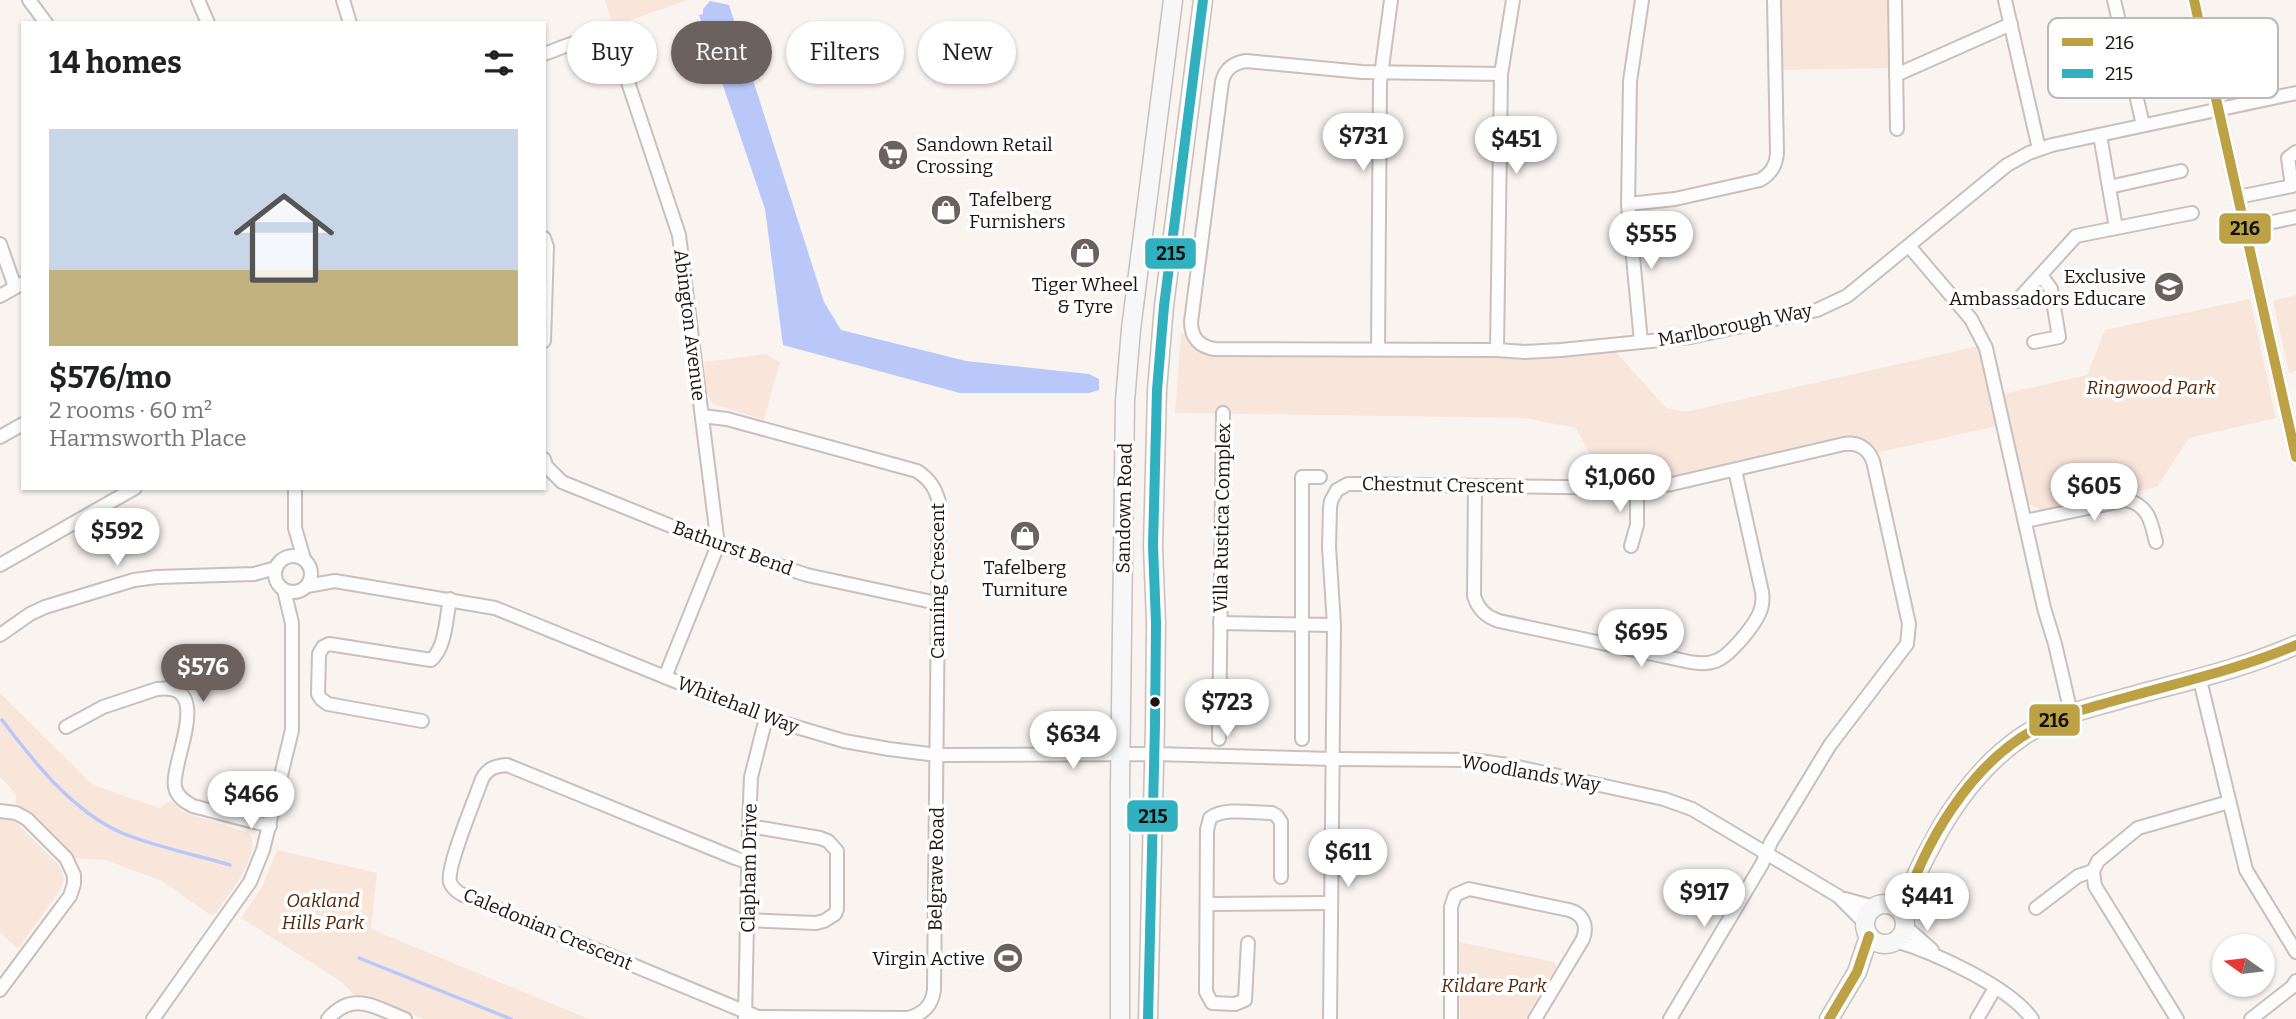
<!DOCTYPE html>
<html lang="en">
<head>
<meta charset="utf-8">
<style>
  :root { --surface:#fff; --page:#f6f6f6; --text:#202124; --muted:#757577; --accent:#6b625e }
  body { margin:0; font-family:Bitter,serif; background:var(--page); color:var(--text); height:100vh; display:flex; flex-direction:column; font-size:26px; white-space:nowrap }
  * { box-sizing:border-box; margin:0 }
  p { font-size:23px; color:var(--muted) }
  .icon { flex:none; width:38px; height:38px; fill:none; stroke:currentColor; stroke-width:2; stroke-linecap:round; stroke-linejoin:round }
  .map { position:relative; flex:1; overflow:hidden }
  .details { position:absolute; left:21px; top:21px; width:525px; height:469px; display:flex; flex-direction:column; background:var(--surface); border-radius:0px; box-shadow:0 2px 5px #0004 }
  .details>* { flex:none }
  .banner { position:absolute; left:567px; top:21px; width:665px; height:63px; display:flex; gap:14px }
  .needle { width:46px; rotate:284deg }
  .buttons { position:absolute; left:2212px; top:934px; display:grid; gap:14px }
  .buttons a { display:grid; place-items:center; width:63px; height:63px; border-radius:50%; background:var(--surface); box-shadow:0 2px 5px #0004; font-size:35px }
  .price { position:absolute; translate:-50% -60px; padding:0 16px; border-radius:24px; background:#fff; color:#222; font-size:23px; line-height:46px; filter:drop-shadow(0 2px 4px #0008) }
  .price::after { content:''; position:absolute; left:50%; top:42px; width:21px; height:16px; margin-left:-10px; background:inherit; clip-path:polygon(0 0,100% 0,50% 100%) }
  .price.active { background:var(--accent); color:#fff }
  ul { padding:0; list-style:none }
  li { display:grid; align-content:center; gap:14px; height:371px; padding:0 28px }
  li span { display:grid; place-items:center; height:217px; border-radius:0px; color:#555 }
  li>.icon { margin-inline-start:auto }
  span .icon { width:126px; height:126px; fill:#fffc; stroke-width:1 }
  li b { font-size:30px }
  h2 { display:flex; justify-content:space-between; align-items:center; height:84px; padding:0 28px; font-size:30px }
  .pill { padding:0 24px; border-radius:32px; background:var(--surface); box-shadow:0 2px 5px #0004; font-size:24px; line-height:63px }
  .pill.active { background:var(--accent); color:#fff }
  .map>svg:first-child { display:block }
  .green { fill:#f9e6db }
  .water { fill:#b9c8f8 }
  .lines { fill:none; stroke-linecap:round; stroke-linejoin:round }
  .stream { stroke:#b9c8f8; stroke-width:3.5 }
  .street-casing { stroke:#c7c0bc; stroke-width:16 }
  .secondary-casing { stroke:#c7c0bc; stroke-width:21 }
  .street { stroke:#fefdfd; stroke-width:12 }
  .secondary { stroke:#f7f7f8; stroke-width:18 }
  .bus-1-casing { stroke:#fff; stroke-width:16 }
  .bus-2-casing { stroke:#fff; stroke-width:16 }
  .bus-1 { stroke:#bca244; stroke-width:10 }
  .bus-2 { stroke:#31b0c0; stroke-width:10 }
  .bus-dot { fill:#1e140f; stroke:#fff; stroke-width:2.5 }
  .labels { text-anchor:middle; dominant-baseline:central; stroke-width:7; stroke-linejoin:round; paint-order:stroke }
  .poi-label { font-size:19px; fill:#1e140f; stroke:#fff; text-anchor:start }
  .street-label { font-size:19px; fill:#1e140f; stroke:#fff }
  .park-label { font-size:19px; font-style:italic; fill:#562809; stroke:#fff }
  .key { fill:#fff; stroke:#bcb8b7; stroke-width:2 }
  .key-label { font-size:19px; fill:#1e140f }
  .line-badge { stroke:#fff; stroke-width:2.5 }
  .pale-badge-label { font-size:19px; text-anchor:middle; font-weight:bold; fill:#111 }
</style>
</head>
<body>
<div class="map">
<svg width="2296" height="1019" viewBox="0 0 2296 1019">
  <rect width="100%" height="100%" fill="#faf4f1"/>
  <g class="green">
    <path d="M605,0H688L613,26Z"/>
    <path d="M1780,0H1889L1890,68L1781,70Z"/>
    <path d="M2296,295V371L2289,373L2273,301Z"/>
    <path d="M2250,299L2276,418L2189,438L2157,487L2042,511L2029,504L2025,496L2003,394L2087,375L2105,330Z"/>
    <path d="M1181,333L1185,334L1194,348L1210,354L1526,358L1615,351L1666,408L1685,412L1979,346L1998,426L1876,453L1862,440L1847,437L1656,480L1610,481L1593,460L1576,428L1524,418L1175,413Z"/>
    <path d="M765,354L780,362L764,420L713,404L706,392L704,362Z"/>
    <path d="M0,693L93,785L159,808L171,801L183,812L249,833C263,854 227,897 214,915L209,914L162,881L106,860L74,858L25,809L16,804V794L0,777Z"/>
    <path d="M7,818L17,823L60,866L64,880L60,890L18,949L0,932V819Z"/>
    <path d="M277,850L377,873L371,929L589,1019H423L366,995H354L342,982L241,918L262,887Z"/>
    <path d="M1459,942L1554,962L1557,966L1525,1019H1460Z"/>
  </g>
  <path class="water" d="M710,1L729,5L824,302L841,330L966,361L1089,374L1099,379V390L1089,393H960L783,345L765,209L699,15L703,14V9Z"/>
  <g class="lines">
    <g class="stream">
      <path d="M2,720C34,762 72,811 122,833C153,846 196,855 230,865"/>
      <path d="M359,958L511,1019"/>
    </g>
    <g class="street-casing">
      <g id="street">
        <path d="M29,0L46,23"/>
        <path d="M198,0L208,23"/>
        <path d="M343,0L350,23"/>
        <path d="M1895,0L1897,129"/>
        <path d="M2005,0L2039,149"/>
        <path d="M2114,0L2143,125"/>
        <path d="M2194,0L2296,457"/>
        <path d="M544,54C574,44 591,29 618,52L679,235L718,545L665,677"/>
        <path d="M1501,74L1362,72L1246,61C1233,63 1225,69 1222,82L1191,322C1191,338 1200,347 1215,349L1497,350L1525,352L1561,350L1691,337L1817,310L1847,296L2007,165L2029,153L2052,145L2296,93"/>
        <path d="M1896,75L2011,24"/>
        <path d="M2100,135L2116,228"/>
        <path d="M2109,187L2181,171"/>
        <path d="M2238,197L2292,186L2288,158L2296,152"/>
        <path d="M1628,204L1675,199L1760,180C1771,174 1776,166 1777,153L1774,0"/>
        <path d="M2245,228L2296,217"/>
        <path d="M544,238L547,247L544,341"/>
        <path d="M0,244L15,287"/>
        <path d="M1909,246L1971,319L1986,348L2044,608L2055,644L2071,713"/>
        <path d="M0,296L23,283"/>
        <path d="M2017,301L2076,236L2192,213"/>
        <path d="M1641,342L1628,204L1630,81L1642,0"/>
        <path d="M2034,342L2059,337L2051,289L2041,275"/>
        <path d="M1378,349L1380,83L1391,0"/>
        <path d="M1497,350L1501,74L1513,0"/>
        <path d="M702,416L727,419L917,471C929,479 935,487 939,502L934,990C932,1006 923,1014 908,1018L758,1017L461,894C456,891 452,888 450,882C446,867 476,797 482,779C488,768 495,766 507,765L735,858L748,862"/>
        <path d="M0,437L23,424"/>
        <path d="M544,459L546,466L562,482L718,545L807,575L937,603"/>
        <path d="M1475,486L1474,596C1478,609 1486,617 1499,621L1690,662C1700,664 1709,664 1718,660C1731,654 1753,627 1759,614C1763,606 1763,599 1762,592L1735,470"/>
        <path d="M295,488V528L304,559"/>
        <path d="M2025,521L2126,500C2149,505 2151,522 2156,542"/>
        <path d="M1631,546L1637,525V488"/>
        <circle cx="293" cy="574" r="18"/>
        <path d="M0,565L135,488"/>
        <path d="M307,586L335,581L495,608L766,718L844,741L889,749L937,755L1155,754L1333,759L1472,760L1508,765L1664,799L1692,809L1838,896L1865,923"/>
        <path d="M1220,623L1334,625"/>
        <path d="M0,635L30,614L45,607L134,580L157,577L254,574L276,568"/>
        <path d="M2199,676L2246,870L2296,952"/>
        <path d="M422,721L328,704L321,699L318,694L319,654L323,647L329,644L431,660C446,648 446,617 450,599"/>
        <path d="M66,727L103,707L157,689C216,681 170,763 175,787C177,797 185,802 193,806L270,826"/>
        <path d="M1219,739L1223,413"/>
        <path d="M1302,739V477H1320"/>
        <path d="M0,811L16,813L27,819L66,858L74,875V884L70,896L0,990"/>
        <path d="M1845,899L1874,907"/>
        <path d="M1207,904L1331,903"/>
        <path d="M2036,908L2078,876L2093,871"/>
        <path d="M747,920L816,923L824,921L835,914L837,909V851L828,841L820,838L749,826"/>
        <path d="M1905,926L1932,950"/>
        <path d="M1896,941C1933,952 2010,987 2032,1019"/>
        <path d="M1248,943L1245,1000L1235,1004L1212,1003L1206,992L1207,830L1210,818C1225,807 1253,813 1272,813L1277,816L1281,822V877"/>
        <path d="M153,1019L250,882L263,850L292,730V623L284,590"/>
        <path d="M328,1019C353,990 376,1008 405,1019"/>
        <path d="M745,1019L749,826L751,777L766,718"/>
        <path d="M1330,1019L1334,625L1329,547L1330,508L1331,501L1337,490L1348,484H1355L1637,488L1672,484L1844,444C1858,442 1868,448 1873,461L1909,624L1907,644L1830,745L1771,842L1762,864L1670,1019"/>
        <path d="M1451,1019V907L1455,895L1469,889L1569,910C1583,914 1588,925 1583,939L1535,1019"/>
        <path d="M1977,1019L1995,988"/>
        <path d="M2177,1019L2095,886L2093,871L2098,861L2138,828L2229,802"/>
        <path d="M2251,1019L2292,987L2296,981"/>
      </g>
    </g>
    <g class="secondary-casing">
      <g id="secondary">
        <circle cx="1885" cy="924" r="20"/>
        <path d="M1902,913C1911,882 1926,855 1942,826C1963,791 1989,759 2023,736C2052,717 2085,709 2118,700C2177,683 2240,670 2296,645"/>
        <path d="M1120,1019V785L1125,401L1131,329L1173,0"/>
        <path d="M1148,1019L1155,725L1156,623L1153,546L1157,390L1164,306L1203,0"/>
        <path d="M1829,1019L1857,972L1869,936"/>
      </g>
    </g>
    <use href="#street" class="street"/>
    <use href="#secondary" class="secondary"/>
    <g class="bus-1-casing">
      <g id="bus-1">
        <path d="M2194,0L2296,457"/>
        <path d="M1902,913C1924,844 1968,767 2033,730C2062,714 2096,706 2128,697C2185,681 2242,668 2296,645"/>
        <path d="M1829,1019L1857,972L1869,936"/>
      </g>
    </g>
    <g class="bus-2-casing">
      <path id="bus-2" d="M1148,1019L1155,725L1156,623L1153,546L1157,390L1164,306L1203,0"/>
    </g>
    <use href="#bus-1" class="bus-1"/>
    <use href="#bus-2" class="bus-2"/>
  </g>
  <defs>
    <g id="supermarket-disc" transform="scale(1.575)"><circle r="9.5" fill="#6b625e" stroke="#fff"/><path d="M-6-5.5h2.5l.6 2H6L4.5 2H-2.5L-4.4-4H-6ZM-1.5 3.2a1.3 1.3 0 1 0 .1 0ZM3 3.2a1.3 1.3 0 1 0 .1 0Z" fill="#fff"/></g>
    <g id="shop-disc" transform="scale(1.575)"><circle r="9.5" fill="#6b625e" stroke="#fff"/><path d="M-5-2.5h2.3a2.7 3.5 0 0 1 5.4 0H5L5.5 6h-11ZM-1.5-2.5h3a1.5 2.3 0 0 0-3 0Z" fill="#fff"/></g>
    <g id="school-disc" transform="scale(1.575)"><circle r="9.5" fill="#6b625e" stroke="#fff"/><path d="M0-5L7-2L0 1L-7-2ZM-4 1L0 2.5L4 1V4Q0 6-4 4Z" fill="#fff"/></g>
    <g id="stadium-disc" transform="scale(1.575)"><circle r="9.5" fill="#6b625e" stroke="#fff"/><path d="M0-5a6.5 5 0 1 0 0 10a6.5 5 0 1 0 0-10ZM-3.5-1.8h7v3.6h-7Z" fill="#fff"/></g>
  </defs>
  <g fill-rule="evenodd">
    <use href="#supermarket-disc" x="893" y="155"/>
    <use href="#shop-disc" x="946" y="210"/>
    <use href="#shop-disc" x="1085" y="253"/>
    <use href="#school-disc" x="2169" y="287"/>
    <use href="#shop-disc" x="1025" y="536"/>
    <use href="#stadium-disc" x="1008" y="958"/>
  </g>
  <circle class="bus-dot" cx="1155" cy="702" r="6"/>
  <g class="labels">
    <g class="poi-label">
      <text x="916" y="144">Sandown Retail<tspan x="916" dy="22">Crossing</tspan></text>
      <text x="969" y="199">Tafelberg<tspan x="969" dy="22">Furnishers</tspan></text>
      <text x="2146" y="276" text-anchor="end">Exclusive<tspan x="2146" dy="22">Ambassadors Educare</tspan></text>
      <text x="1085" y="284" text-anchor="middle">Tiger Wheel<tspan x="1085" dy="22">&amp; Tyre</tspan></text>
      <text x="1025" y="567" text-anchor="middle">Tafelberg<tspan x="1025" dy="22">Turniture</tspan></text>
      <text x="985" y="958" text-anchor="end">Virgin Active</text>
    </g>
    <g class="street-label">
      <text transform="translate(690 325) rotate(83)">Abington Avenue</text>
      <text transform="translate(1735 325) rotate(-11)">Marlborough Way</text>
      <text transform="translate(1443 485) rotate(1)">Chestnut Crescent</text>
      <text transform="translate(1124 508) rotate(-89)">Sandown Road</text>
      <text transform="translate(1222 518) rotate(-89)">Villa Rustica Complex</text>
      <text transform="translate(733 548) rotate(20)">Bathurst Bend</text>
      <text transform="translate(937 581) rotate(-90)">Canning Crescent</text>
      <text transform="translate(738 705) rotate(21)">Whitehall Way</text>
      <text transform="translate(1531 773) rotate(10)">Woodlands Way</text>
      <text transform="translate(749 868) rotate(-89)">Clapham Drive</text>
      <text transform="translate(936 869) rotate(-89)">Belgrave Road</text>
      <text transform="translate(548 929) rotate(23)">Caledonian Crescent</text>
    </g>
    <g class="park-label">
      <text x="2151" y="387">Ringwood Park</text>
      <text x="323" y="900">Oakland<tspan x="323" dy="22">Hills Park</tspan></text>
      <text x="1494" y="985">Kildare Park</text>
    </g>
  </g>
  <rect x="2048" y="18" width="230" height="80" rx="10" class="key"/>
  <rect x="2062" y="38" width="31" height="8" fill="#bca244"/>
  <rect x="2062" y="69" width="31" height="9" fill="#31b0c0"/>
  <g class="key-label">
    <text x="2105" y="49">216</text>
    <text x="2105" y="80">215</text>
  </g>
  <g class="line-badge">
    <rect x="2218" y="212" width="54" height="33" rx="7" fill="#bca244"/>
    <rect x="1144" y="237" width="53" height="33" rx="7" fill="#31b0c0"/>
    <rect x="2028" y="703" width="53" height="34" rx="7" fill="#bca244"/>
    <rect x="1126" y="799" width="53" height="34" rx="7" fill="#31b0c0"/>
  </g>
  <g class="pale-badge-label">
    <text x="2245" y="235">216</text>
    <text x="1171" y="260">215</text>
    <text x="2054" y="727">216</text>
    <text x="1153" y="823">215</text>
  </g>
</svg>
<div class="buttons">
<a><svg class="needle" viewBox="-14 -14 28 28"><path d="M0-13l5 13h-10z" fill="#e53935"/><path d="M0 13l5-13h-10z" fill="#757577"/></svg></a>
</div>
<b class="price" style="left:1363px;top:173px">$731</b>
<b class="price" style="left:1516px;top:176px">$451</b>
<b class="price" style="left:1651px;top:271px">$555</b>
<b class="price" style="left:1620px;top:514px">$1,060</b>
<b class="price" style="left:2094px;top:523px">$605</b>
<b class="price" style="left:117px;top:568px">$592</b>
<b class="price" style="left:1641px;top:669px">$695</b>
<b class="price active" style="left:203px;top:704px">$576</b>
<b class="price" style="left:1227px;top:739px">$723</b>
<b class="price" style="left:1073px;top:771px">$634</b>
<b class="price" style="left:251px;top:831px">$466</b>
<b class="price" style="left:1348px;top:889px">$611</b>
<b class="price" style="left:1704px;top:929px">$917</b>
<b class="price" style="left:1927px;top:933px">$441</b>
<div class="banner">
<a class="pill">Buy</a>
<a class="pill active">Rent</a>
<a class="pill">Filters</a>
<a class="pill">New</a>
</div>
<section class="details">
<h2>14 homes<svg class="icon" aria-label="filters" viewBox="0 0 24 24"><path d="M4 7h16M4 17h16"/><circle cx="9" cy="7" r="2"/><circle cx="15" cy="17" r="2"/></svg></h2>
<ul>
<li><span style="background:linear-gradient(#c9d6e8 65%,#c2b280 0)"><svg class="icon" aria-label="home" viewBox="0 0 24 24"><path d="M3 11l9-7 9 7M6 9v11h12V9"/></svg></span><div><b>$576/mo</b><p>2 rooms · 60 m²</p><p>Harmsworth Place</p></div></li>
</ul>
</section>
</div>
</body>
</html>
